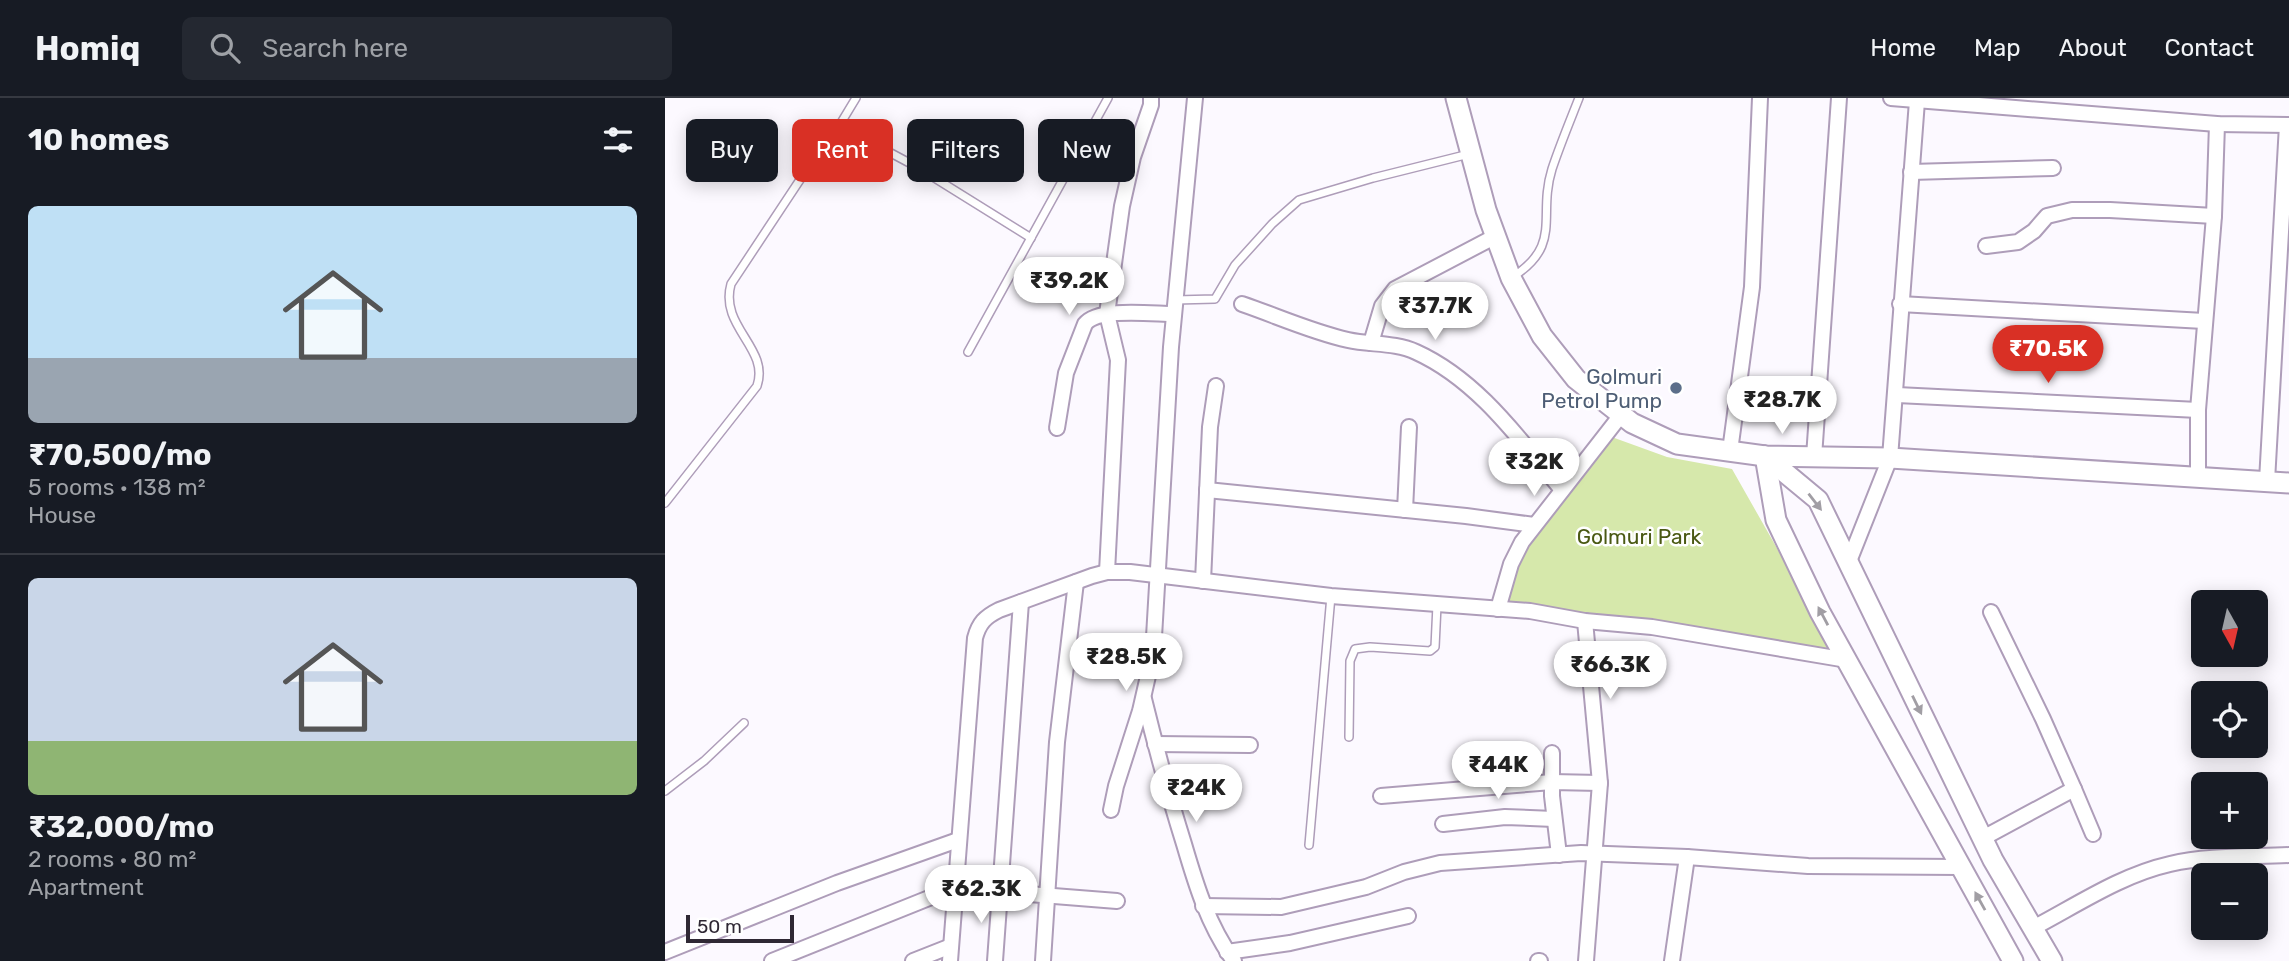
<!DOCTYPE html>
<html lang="en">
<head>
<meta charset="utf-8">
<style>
  :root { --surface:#171b24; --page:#242831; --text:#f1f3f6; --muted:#9ea1a6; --line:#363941; --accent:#d93025 }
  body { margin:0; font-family:Rubik,sans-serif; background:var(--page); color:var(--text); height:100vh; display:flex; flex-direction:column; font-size:26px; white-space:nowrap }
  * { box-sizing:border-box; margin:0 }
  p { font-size:23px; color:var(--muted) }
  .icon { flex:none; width:38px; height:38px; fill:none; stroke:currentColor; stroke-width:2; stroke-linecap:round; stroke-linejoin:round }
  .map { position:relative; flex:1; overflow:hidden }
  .side { display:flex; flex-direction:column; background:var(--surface); width:665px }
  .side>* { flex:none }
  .guide { position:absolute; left:21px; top:21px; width:665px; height:63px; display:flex; gap:14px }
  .needle { width:46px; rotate:172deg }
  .controls { position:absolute; left:1526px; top:492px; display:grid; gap:14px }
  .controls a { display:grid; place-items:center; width:77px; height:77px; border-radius:10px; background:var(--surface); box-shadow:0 4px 18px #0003; font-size:35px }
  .scale { position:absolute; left:21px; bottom:18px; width:108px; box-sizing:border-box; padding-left:7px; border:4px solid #2f2834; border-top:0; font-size:19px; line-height:24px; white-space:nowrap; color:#2f2834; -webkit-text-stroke:5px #fff; paint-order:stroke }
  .price { position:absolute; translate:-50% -60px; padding:0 16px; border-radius:24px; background:#fff; color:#222; font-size:23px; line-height:46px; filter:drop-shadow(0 2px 4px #0008) }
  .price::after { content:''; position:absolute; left:50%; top:42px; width:21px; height:16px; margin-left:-10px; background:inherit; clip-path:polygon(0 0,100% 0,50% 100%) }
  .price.on { background:var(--accent); color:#fff }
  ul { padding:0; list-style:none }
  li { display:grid; align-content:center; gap:14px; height:371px; padding:0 28px }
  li+li { border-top:2px solid var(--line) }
  li span { display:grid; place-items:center; height:217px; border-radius:10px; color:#555 }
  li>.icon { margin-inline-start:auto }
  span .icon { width:126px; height:126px; fill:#fffc; stroke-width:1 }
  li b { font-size:30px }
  h2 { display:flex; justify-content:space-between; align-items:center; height:84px; padding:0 28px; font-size:30px }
  .tag { padding:0 24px; border-radius:10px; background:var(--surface); box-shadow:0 4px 18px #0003; font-size:24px; line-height:63px }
  .tag.on { background:var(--accent); color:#fff }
  header { display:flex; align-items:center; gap:42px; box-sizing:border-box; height:98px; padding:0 35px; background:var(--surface); border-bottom:2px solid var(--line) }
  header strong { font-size:33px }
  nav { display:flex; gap:38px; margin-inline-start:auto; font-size:24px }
  .search { width:490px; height:63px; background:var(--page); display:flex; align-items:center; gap:18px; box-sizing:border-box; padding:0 24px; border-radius:10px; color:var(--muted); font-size:26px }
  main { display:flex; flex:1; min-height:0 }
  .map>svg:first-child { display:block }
  .green { fill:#d6e8ab }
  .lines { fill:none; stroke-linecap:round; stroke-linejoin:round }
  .lane-casing { stroke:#ae9db9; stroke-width:10 }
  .street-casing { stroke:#ae9db9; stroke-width:18 }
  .secondary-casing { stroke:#ae9db9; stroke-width:23 }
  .lane { stroke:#fff; stroke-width:7 }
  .street { stroke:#fff; stroke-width:14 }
  .secondary { stroke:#fff; stroke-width:19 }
  .oneway { fill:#a19ea4 }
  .service-dot { fill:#5c6f8a; stroke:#fff; stroke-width:2.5 }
  .labels { text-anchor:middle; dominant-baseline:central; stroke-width:5; stroke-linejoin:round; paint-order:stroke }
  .service-label { font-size:21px; fill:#4e5e75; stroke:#fff; text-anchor:end }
  .park-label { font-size:21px; fill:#4a5913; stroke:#fff }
</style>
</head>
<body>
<header>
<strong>Homiq</strong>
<div class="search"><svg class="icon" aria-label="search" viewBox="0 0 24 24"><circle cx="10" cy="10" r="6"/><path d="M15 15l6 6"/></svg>Search here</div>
<nav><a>Home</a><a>Map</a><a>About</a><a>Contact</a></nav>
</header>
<main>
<section class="side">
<h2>10 homes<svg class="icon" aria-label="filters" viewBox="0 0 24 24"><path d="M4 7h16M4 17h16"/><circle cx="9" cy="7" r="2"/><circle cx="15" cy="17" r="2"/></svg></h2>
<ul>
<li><span style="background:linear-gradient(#bfe0f5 70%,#9aa5b1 0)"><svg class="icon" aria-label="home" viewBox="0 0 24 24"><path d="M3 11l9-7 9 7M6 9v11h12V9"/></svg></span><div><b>₹70,500/mo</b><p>5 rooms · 138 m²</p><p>House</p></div></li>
<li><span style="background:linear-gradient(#c9d6e8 75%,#8fb573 0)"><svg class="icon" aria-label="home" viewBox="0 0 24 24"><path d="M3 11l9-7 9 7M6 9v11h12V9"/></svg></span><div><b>₹32,000/mo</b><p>2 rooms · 80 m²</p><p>Apartment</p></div></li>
</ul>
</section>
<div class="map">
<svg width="1624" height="863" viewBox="0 0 1624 863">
  <rect width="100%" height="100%" fill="#fcf9ff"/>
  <path class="green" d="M944,338L1002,359L1067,371L1172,556L1016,527L859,509L841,502L865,438Z"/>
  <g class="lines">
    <g class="lane-casing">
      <g id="lane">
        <path d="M168,38L191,0"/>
        <path d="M846,180C899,147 872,119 887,71C895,47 905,23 914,0"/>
        <path d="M510,202L550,201L570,167L607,126L634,102L708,80L804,56"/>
        <path d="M303,254L443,0"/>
        <path d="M0,405L92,288C105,250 54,229 66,186L160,44L168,38L184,37L209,46L252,69L366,140"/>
        <path d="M684,639L685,563L690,551L705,549L765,553L770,549L772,507"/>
        <path d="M0,693L39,663L79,625"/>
        <path d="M644,747L666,498"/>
      </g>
    </g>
    <g class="street-casing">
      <g id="street">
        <path d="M1226,0L1552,26L1624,27"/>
        <path d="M1246,74L1388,70"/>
        <path d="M1321,148L1353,144L1369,133L1382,118L1407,112H1445L1549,118"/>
        <path d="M577,206C612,218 647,234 683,242C705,247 730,244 751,254C813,282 855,342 897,392"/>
        <path d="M1235,206L1539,223"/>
        <path d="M706,245L717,208L730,191L831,138"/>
        <path d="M1232,297L1533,312"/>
        <path d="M392,330L401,275L420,226C433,209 488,216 509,216"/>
        <path d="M1065,353L1087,189L1095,0"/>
        <path d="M1149,359L1174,0"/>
        <path d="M1533,380V312L1549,118L1552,26"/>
        <path d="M1602,383L1622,27"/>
        <path d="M542,392L801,418L869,427"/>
        <path d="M740,412L744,329"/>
        <path d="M1183,466L1225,360L1252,3"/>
        <path d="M442,474L453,262L442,216L457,108L468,59L486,7V0"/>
        <path d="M538,483L545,329L551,288"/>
        <path d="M833,511L846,466L857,444L956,317"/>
        <path d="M920,523L935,685L921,863"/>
        <path d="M479,601C491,650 504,698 519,746C531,787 543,827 569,863"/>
        <path d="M490,646L585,647"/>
        <path d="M887,655V698L894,757"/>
        <path d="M1409,691L1428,736"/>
        <path d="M716,698L887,684L935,685"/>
        <path d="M446,712L451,688L475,613L488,556L506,249L530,0"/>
        <path d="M778,726L840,719L889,721"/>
        <path d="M1318,740L1409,691L1378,621L1326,514"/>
        <path d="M538,808L616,809L701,789L739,774L775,765L916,755L1022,759L1143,768L1296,769"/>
        <path d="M1368,830C1412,807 1456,777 1505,766C1543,757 1585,759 1624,757"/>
        <path d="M0,854L172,785L293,742"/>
        <path d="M562,854L625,845L743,818"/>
        <path d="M107,863L289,790L452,803"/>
        <path d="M248,863L286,848"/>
        <path d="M285,863L310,540C314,525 320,519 334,512L427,478L442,474H465L666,498L865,513L920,523L987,529L1182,562"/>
        <path d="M330,863L356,504"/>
        <path d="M378,863L392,644L411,484"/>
        <path d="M873,863H875"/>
        <path d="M1007,863L1022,759"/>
      </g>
    </g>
    <g class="secondary-casing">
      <g id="secondary">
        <path d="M791,0L821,112L846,180L877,238L911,281L967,325L1012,346L1100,358L1225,360L1624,385"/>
        <path d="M1100,358L1153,402L1328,762L1387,863"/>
        <path d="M1100,358L1111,422L1155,514L1348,863"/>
      </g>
    </g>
    <use href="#lane" class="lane"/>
    <use href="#street" class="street"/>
    <use href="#secondary" class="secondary"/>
  </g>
  <defs><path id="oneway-solid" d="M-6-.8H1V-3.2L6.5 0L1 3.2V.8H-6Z" transform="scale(1.75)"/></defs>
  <g class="oneway">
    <use href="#oneway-solid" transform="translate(1150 404) rotate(52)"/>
    <use href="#oneway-solid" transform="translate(1158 518) rotate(-118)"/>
    <use href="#oneway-solid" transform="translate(1252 607) rotate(64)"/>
    <use href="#oneway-solid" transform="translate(1315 803) rotate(-119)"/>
  </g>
  <circle class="service-dot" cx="1011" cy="290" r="7"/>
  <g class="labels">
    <g class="service-label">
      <text x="997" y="278">Golmuri<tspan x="997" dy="24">Petrol Pump</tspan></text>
    </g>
    <g class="park-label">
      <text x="974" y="438">Golmuri Park</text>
    </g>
  </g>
</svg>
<div class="controls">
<a><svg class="needle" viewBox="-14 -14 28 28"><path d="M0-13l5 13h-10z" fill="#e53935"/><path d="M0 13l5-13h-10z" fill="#9ea1a6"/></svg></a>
<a><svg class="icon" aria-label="locate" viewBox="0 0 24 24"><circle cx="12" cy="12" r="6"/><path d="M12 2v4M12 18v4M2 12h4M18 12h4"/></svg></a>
<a>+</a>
<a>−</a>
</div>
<div class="scale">50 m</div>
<b class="price" style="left:404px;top:219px">₹39.2K</b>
<b class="price" style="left:770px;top:244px">₹37.7K</b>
<b class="price on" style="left:1383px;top:287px">₹70.5K</b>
<b class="price" style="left:1117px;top:338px">₹28.7K</b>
<b class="price" style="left:869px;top:400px">₹32K</b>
<b class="price" style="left:461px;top:595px">₹28.5K</b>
<b class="price" style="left:945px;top:603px">₹66.3K</b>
<b class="price" style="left:833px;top:703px">₹44K</b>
<b class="price" style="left:531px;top:726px">₹24K</b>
<b class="price" style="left:316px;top:827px">₹62.3K</b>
<div class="guide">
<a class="tag">Buy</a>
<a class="tag on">Rent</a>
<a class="tag">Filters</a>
<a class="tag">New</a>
</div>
</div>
</main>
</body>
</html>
